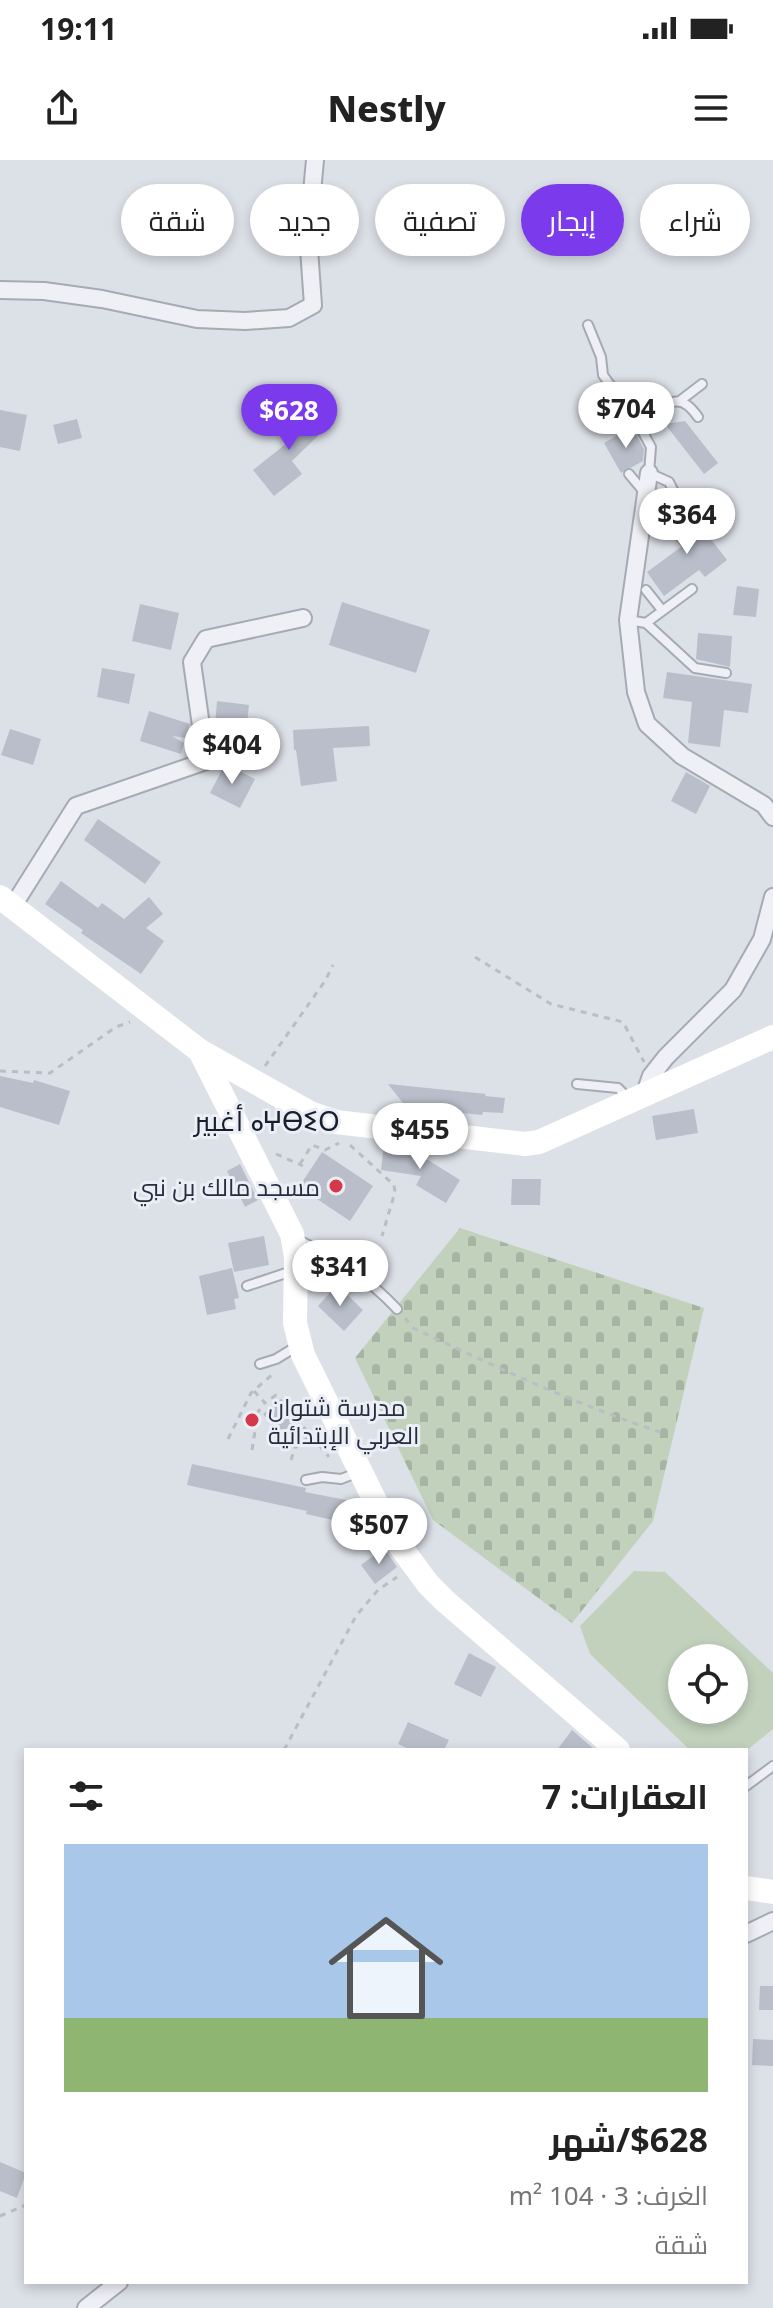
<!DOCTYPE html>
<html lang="ar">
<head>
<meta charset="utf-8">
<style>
  :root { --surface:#fff; --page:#f6f6f6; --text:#222; --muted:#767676; --accent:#7c3aed }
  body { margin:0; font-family:"Noto Sans",Cairo,"Noto Sans Tifinagh",sans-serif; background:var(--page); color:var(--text); direction:rtl; height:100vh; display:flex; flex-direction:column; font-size:30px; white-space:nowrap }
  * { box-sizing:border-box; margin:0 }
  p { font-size:26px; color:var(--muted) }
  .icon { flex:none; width:44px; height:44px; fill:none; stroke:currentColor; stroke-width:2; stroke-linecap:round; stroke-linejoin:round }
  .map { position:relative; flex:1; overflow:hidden; direction:ltr }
  .drawer { position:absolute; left:24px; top:1588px; width:724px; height:536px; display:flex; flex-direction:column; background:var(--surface); border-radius:0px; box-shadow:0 4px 12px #0003; direction:rtl }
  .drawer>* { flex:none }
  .banner { position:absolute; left:24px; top:24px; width:726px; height:72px; direction:rtl; display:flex; gap:16px }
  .buttons { position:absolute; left:668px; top:1484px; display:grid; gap:16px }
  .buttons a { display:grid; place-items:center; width:80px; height:80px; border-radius:50%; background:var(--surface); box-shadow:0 4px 12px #0003; font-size:40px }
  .price { position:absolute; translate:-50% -68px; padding:0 18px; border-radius:28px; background:#fff; color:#222; font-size:26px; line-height:52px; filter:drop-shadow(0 2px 4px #0008) }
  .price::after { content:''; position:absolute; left:50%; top:48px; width:24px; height:18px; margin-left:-12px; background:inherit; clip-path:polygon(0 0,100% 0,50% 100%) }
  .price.active { background:var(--accent); color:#fff }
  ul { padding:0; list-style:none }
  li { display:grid; align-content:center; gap:16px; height:424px; padding:0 40px }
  li span { display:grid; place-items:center; height:248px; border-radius:0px; color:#555 }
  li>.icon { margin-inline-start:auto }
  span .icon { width:144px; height:144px; fill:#fffc; stroke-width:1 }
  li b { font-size:34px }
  h2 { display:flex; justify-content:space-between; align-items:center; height:96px; padding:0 40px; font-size:34px }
  .tag { padding:0 28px; border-radius:36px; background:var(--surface); box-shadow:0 4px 12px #0003; font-size:28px; line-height:72px }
  .tag.active { background:var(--accent); color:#fff }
  .status { display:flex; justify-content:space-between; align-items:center; height:56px; padding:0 40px; background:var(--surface); direction:ltr }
  .status svg { height:22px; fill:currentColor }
  header { display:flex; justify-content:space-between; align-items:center; height:104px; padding:0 40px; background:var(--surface); font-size:36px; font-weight:800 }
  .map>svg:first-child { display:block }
  .cemetery { fill:url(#cemetery-stones) }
  .pitch { fill:#c1d1bc; fill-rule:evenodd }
  .building { fill:#b9beca }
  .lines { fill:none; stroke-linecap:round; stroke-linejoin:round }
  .lane-casing { stroke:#a5aab4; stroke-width:12 }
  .street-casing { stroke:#a5aab4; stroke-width:20 }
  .path { stroke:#babdc5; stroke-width:3; stroke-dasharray:6 6; stroke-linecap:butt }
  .lane { stroke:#eef0f5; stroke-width:8 }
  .street { stroke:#eef0f5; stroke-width:16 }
  .secondary { stroke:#fff; stroke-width:24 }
  .poi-dot { fill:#d5384a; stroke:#ebeff5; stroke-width:3 }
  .labels { text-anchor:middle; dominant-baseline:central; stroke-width:6; stroke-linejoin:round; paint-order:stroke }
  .poi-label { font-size:24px; fill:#252d3e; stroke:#ebeff5; text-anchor:end }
  .quarter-label { font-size:28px; fill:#171e2e; stroke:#ebeff5 }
</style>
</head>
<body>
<div class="status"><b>19:11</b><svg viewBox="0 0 49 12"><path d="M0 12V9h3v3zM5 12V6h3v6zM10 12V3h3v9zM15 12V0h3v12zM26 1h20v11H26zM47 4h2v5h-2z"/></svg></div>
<header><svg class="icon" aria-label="menu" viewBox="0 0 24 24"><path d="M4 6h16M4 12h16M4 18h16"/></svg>Nestly<svg class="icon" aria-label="share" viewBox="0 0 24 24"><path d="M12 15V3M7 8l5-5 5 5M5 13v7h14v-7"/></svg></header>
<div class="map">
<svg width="773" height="2148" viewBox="0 0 773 2148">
  <defs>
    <pattern id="cemetery-stones" width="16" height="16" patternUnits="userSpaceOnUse" patternTransform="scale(2)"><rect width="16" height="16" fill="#c1d1bc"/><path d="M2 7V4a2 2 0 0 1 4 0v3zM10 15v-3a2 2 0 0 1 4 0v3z" fill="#a6b4a3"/></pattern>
  </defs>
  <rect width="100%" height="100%" fill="#dce0e7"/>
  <path class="cemetery" d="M460,1068L704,1148L653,1361L572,1463L433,1360L355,1198Z"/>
  <path class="pitch" d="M634,1411L665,1412L773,1513V1569L746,1591L690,1590L590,1494L580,1466ZM682,1498H734V1550H682Z"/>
  <g class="building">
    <path d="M303,247L325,269L292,301L302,314L274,336L253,310L292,279L281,267Z"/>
    <path d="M0,250L27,255L20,291L0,287Z"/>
    <path d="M77,259L82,278L58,284L53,265Z"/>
    <path d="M685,261L718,303L704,314L665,264Z"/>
    <path d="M632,267L644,289L643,301L621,313L604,283Z"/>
    <path d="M690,352L727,400L705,417L699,410L664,436L647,412L681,387L667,370L681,359L683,361L682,357Z"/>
    <path d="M737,426L759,429L756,457L733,455Z"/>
    <path d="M342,442L430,470L416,513L329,485Z"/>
    <path d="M140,444L179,453L171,490L132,481Z"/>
    <path d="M698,473L732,476L730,507L696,499Z"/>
    <path d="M102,508L135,514L129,544L97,537Z"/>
    <path d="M667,512L752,524L748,553L724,550L720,587L688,583L692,542L663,538Z"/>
    <path d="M217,541L249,545L245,583L214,580Z"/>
    <path d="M149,551L190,564L186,578L172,576L184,583L181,594L140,581Z"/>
    <path d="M369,566L370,586L333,588L337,621L301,626L296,590H294L293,570Z"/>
    <path d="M10,569L41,579L33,605L1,595Z"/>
    <path d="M225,604L255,619L240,648L210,633Z"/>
    <path d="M686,612L710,626L696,654L671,641Z"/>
    <path d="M98,659L161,702L145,724L84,680Z"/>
    <path d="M61,721L98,748L102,743L124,759L149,737L163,754L146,768L164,781L141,814L81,773L83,770L45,744Z"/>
    <path d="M0,916L33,923L34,920L70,931L59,965L0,947Z"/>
    <path d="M388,924L486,934L485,936L505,938L503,953L483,952L482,955L411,948V944L403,943Z"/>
    <path d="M694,949L698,973L656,980L652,956Z"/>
    <path d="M384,984L421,990L420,995L460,1020L446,1043L416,1025L421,1016L381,1010Z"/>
    <path d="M322,992L373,1026L350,1061L299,1027Z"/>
    <path d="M240,1004L258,1040L245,1047L227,1011Z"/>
    <path d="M512,1019H541L540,1045H511Z"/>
    <path d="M264,1076L269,1105L234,1112L228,1083Z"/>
    <path d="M232,1108L239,1138L234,1139L236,1149L207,1155L199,1116Z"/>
    <path d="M337,1125L363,1150L344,1171L318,1146Z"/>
    <path d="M278,1241L306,1272L291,1286L263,1254Z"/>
    <path d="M192,1304L306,1328L305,1332L346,1340L342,1362L306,1354L307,1351L187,1325Z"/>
    <path d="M384,1388L397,1407L375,1424L361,1405Z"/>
    <path d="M469,1493L496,1507L481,1537L454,1524Z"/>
    <path d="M408,1562L449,1580L444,1590H411L398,1584Z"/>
    <path d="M572,1570L595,1590H557Z"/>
    <path d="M760,1826H773V1850H759Z"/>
    <path d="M753,1879L773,1880V1906L752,1905Z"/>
    <path d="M0,2002L26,2013L17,2038L0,2031Z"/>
  </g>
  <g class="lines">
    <g class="lane-casing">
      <g id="lane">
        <path d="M588,165L601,197L603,215L639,265L651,287L649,313L669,322L683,350"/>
        <path d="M681,240L702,224"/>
        <path d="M639,265C664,250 676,225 698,257"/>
        <path d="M629,314L644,332"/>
        <path d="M646,430L662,450"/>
        <path d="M628,460L646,463L695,508L726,513"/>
        <path d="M646,463L692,429"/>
        <path d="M577,924L618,928L629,939"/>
        <path d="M297,1079C339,1101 365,1115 397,1149"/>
        <path d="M247,1126L292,1111"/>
        <path d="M260,1204L276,1199L299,1185"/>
        <path d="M306,1320L322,1317L341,1319L359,1312"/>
        <path d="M746,1626L773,1606"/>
      </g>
    </g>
    <g class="street-casing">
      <g id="street">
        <path d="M0,130L44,131L102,139L197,159L245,161L289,158L313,145L308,75L315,0"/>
        <path d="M649,313L628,460L636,532L647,564L682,596L764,645L773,657"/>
        <path d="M13,746L76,646L206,601L192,502L206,479L303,458"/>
        <path d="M645,933L651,916L666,897L733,830L762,779L773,737"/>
        <path d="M746,1774L773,1761"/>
        <path d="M86,2148L119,2122"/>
      </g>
    </g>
    <g class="path">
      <path d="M475,797L551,844L623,862L644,902"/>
      <path d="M265,906L325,821L333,805"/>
      <path d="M0,911L50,913L116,867L130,862"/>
      <path d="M350,985L394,1025L395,1032L382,1076"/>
      <path d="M276,994L303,1006"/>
      <path d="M300,1004L312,985L325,990L339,983"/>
      <path d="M405,1158L413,1168C496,1207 579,1246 666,1274"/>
      <path d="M254,1231L265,1243L276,1235L329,1297"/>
      <path d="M228,1279L251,1233L274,1213"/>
      <path d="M252,1290L258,1252L264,1244"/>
      <path d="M291,1300L295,1288L311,1275"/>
      <path d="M284,1590L356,1456L378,1430L397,1417"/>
      <path d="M0,2056L26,2045"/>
    </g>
    <use href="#lane" class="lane"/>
    <use href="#street" class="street"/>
    <g class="secondary">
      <path d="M0,737L200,891L310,953L336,962L525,984L539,982L773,877"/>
      <path d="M200,891L292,1074L296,1097L295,1163L303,1195L386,1363L400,1386L428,1424L445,1441L618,1590"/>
      <path d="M746,1728L773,1732"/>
    </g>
  </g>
  <g class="poi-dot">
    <circle cx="336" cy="1026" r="8"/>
    <circle cx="252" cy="1260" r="8"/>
  </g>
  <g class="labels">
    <g class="poi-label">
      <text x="320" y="1026">مسجد مالك بن نبي</text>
      <text x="268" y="1246" text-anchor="start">مدرسة شتوان<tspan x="268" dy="28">العربي الإبتدائية</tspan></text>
    </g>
    <g class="quarter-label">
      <text x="267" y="960">أغبير ⴰⵖⴱⵉⵔ</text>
    </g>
  </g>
</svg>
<div class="buttons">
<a><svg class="icon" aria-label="locate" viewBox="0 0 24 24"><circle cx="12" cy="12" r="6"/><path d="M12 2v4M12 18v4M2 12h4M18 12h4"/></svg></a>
</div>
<b class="price" style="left:626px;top:290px">$704</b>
<b class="price active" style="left:289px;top:292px">$628</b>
<b class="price" style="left:687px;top:396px">$364</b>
<b class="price" style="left:232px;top:626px">$404</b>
<b class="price" style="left:420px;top:1011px">$455</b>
<b class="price" style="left:340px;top:1148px">$341</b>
<b class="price" style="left:379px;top:1406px">$507</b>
<div class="banner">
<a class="tag">شراء</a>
<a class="tag active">إيجار</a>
<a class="tag">تصفية</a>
<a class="tag">جديد</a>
<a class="tag">شقة</a>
</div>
<section class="drawer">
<h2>العقارات: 7<svg class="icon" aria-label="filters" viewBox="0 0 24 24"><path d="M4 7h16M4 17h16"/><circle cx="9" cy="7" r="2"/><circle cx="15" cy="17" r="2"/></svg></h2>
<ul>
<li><span style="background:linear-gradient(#a9c7e8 70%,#8fb573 0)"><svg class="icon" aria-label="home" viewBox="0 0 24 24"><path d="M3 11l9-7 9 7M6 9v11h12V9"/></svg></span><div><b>$628/شهر</b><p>الغرف: 3 · 104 m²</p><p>شقة</p></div></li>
</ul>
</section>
</div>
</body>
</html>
